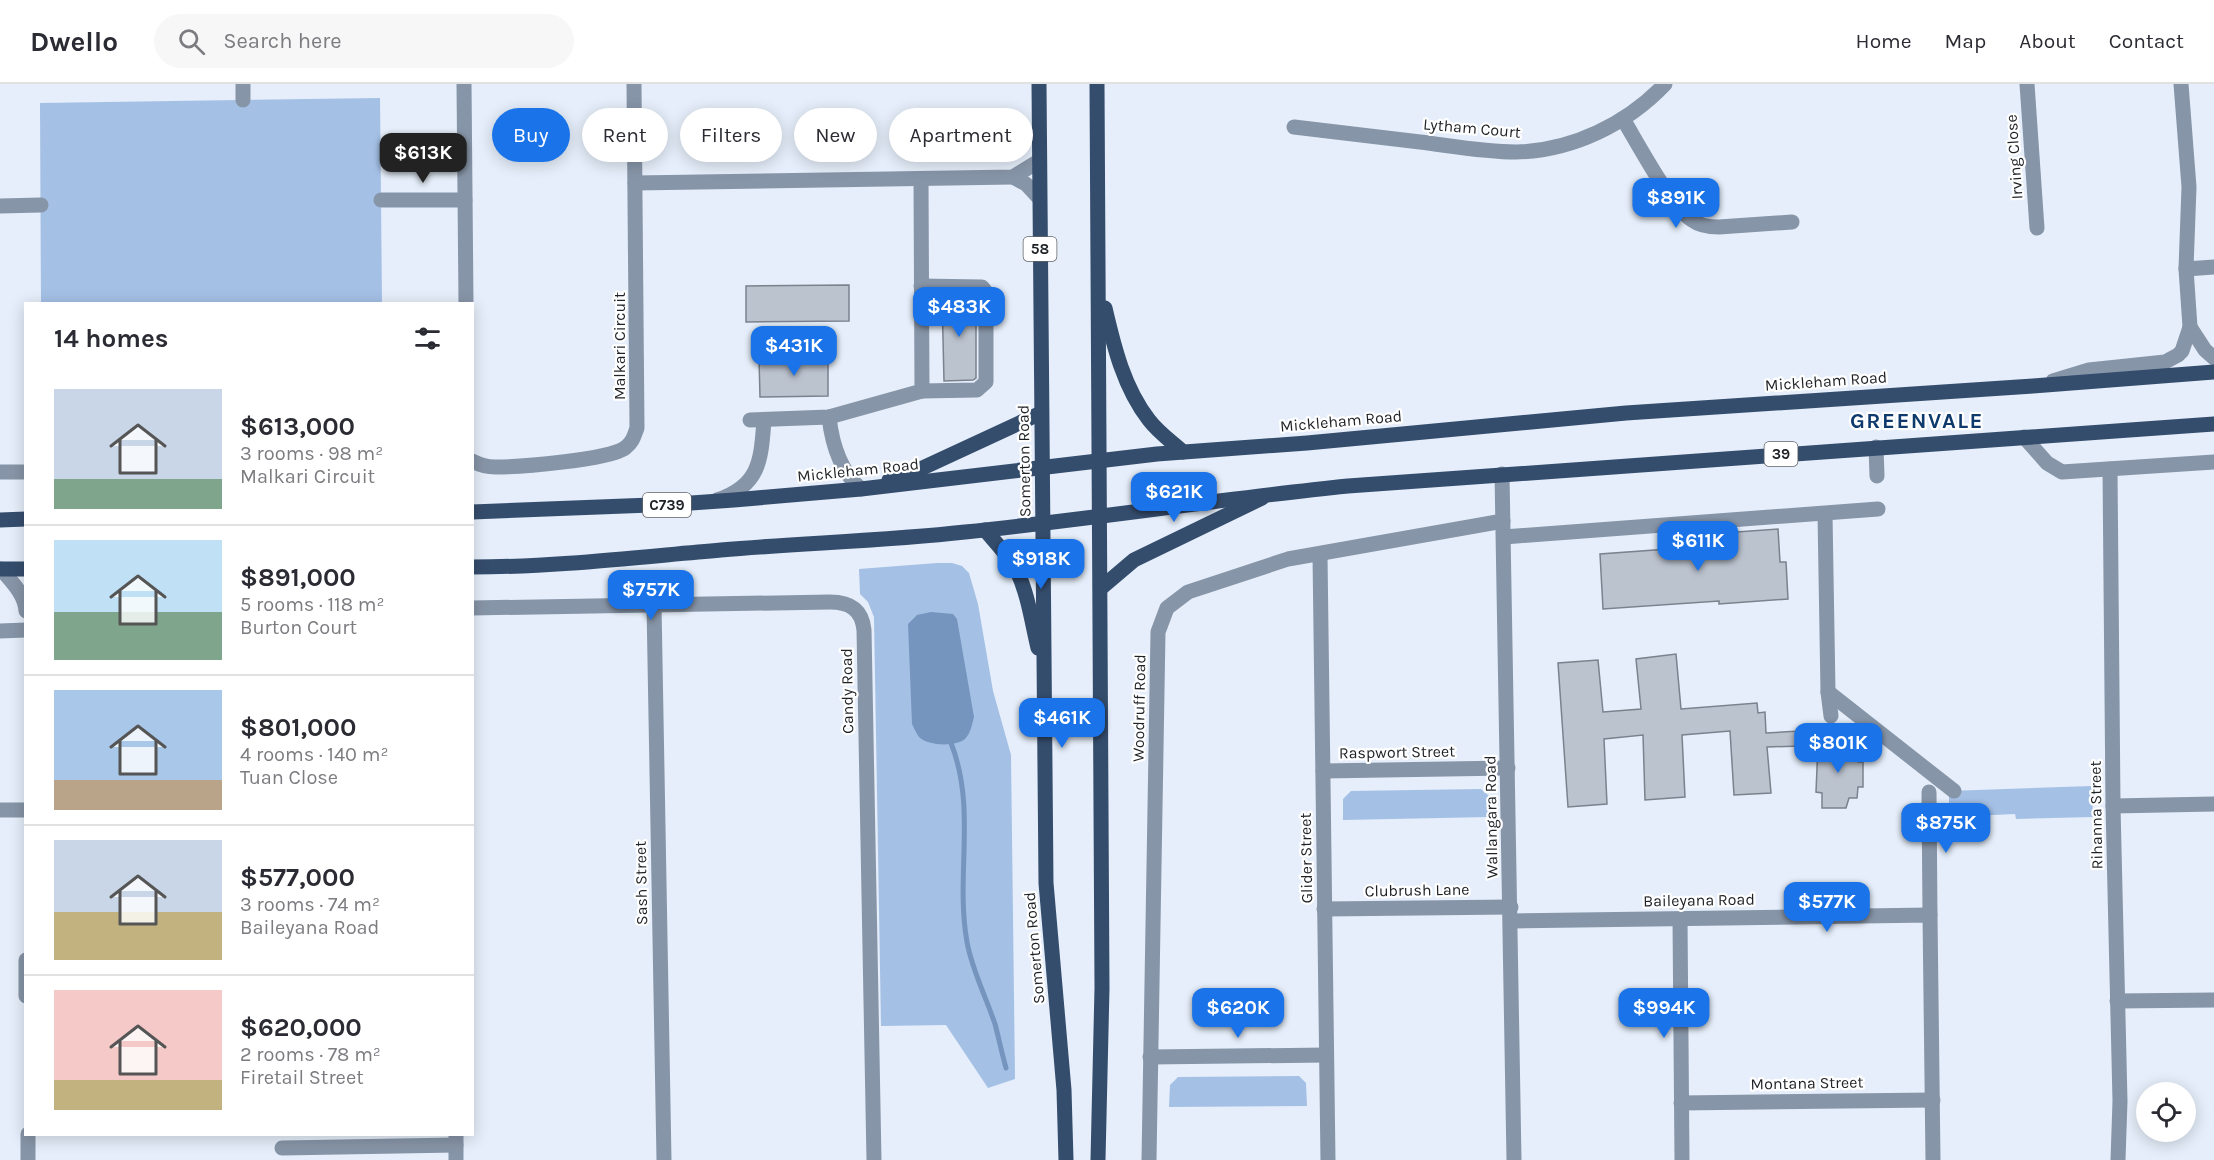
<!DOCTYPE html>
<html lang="en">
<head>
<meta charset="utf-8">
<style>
  :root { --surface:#fff; --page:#f7f7f7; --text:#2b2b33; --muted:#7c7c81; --line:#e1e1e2; --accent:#1a73e8 }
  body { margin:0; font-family:Karla,sans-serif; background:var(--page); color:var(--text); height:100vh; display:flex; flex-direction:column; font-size:22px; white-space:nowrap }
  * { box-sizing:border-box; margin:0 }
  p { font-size:20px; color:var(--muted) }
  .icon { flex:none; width:33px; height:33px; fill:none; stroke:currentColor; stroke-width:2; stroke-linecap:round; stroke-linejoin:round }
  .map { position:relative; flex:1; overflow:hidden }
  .details { position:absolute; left:24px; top:218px; width:450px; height:834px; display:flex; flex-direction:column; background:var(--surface); border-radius:0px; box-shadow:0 3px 15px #0003 }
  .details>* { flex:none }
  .top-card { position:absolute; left:492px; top:24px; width:570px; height:54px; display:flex; gap:12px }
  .controls { position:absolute; left:2136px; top:998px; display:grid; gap:12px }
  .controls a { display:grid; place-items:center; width:60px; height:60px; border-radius:50%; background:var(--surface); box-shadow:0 3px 15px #0003; font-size:30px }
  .price { position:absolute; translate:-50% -51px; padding:0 14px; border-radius:12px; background:var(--accent); color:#fff; font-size:20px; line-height:39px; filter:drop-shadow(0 2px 3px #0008) }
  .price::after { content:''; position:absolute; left:50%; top:36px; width:18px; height:14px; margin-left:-9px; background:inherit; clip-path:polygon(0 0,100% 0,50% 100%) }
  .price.selected { background:#222; color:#fff }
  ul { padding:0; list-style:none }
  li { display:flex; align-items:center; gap:18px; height:150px; padding:0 30px }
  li+li { border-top:2px solid var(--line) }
  li span { display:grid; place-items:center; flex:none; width:168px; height:120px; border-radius:0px; color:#555 }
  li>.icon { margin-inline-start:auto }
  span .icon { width:72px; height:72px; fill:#fffc; stroke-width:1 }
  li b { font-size:26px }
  h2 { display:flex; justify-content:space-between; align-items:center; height:72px; padding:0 30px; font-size:26px }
  .tag { padding:0 21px; border-radius:27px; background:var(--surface); box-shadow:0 3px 15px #0003; font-size:21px; line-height:54px }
  .tag.selected { background:var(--accent); color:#fff }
  header { display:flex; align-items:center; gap:36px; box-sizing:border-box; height:84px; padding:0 30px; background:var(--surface); border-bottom:2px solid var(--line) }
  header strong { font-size:28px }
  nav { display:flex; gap:33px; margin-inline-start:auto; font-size:21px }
  .search { width:420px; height:54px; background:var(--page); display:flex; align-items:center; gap:15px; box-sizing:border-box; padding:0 21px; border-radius:33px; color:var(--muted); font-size:22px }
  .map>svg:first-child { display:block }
  .green { fill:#a4c0e5 }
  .water { fill:#7594be }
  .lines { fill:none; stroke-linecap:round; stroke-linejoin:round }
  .stream { stroke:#7594be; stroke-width:5 }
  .building { fill:#bbc3cf; stroke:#7a828d; stroke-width:1.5 }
  .minor { stroke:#8795a8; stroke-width:15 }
  .major { stroke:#354d6d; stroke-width:15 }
  .labels { text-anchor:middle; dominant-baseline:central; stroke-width:4.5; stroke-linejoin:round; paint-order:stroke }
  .shield { fill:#fff; stroke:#626467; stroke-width:1.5 }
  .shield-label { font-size:15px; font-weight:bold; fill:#1e2226 }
  .street-label { font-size:16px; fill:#1e2226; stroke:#fff }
  .district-label { font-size:22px; font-weight:bold; letter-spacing:1.5px; fill:#0f3a6d; stroke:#fff }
</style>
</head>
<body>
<header>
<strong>Dwello</strong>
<div class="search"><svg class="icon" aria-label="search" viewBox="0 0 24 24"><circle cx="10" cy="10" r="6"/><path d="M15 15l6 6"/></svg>Search here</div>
<nav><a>Home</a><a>Map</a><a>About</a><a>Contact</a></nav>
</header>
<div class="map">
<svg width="2214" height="1076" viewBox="0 0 2214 1076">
  <rect width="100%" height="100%" fill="#e5eefa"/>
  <g class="green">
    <path d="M380,14L382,219H41L40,19Z"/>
    <path d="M937,479H952L962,482L969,489L978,520L993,607L1011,671L1015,995L988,1004L946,941L881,942L874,533L868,518L860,510L859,485Z"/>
    <path d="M2092,702L2093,733L2016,735L2015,730L1949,733V707Z"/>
    <path d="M1481,705L1489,712V733L1343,736V715L1351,707Z"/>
    <path d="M1299,992L1306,999L1307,1022L1169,1023L1170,1001L1178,993Z"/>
  </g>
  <path class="water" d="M931,528L953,530L957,535L974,633C972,640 971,649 965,655C955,663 928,662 919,653C916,649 914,644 912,640L908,540L917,531Z"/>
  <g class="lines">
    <path class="stream" d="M951,659C977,725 955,791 967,858C972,886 986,913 995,940C999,955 1002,970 1006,984"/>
  </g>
  <g class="building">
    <path d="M849,201V237L746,238V202Z"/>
    <path d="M942,212L976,213V294L973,296L944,297Z"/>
    <path d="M759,274H828V312L760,313Z"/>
    <path d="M1778,445L1780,478H1786L1788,515L1719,520V517L1603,525L1600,470L1682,464L1681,452Z"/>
    <path d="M1676,570L1681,625L1757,619L1758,629L1765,628L1766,649L1799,647L1800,662L1767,663L1771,709L1734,711L1730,647L1682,651L1685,713L1645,716L1643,651L1604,655L1607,720L1568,723L1558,579L1598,576L1603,628L1641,625L1636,575Z"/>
    <path d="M1856,659L1858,678H1863V703H1858L1857,714H1849L1846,724H1822V709L1816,708L1818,660Z"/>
  </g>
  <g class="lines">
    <g class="minor">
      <path d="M464,0L466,219"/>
      <path d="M2027,0L2037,144"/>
      <path d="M2181,0L2189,103L2186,185L2214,183"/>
      <path d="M243,16V0"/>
      <path d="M1623,35C1637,58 1672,124 1692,136C1700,142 1709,143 1719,143L1792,138"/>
      <path d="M1294,43C1336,48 1378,53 1420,58C1452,62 1484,68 1516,68C1572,67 1627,40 1665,0"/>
      <path d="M1013,93L1026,100L1039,114"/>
      <path d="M635,99L1013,93L1039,77"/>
      <path d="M381,116H465"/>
      <path d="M0,122L41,121"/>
      <path d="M921,202L982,203L986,208V298L977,306L922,307"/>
      <path d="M2190,243L2205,266L2214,274"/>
      <path d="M2053,297L2089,286L2165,278L2178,271L2182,267L2190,243L2186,185"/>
      <path d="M829,333C832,360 840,387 861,405"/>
      <path d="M750,336L829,333L922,307L921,95"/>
      <path d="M2024,353L2047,379L2062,388L2214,378"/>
      <path d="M1876,363L1877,392"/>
      <path d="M472,377C480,381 487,383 495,383C519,383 608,376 625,364C633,358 634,352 637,344L634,0"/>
      <path d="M2110,385L2113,722L2120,1017L2118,1076"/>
      <path d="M0,388H26"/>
      <path d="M1502,390L1514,1076"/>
      <path d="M717,416C760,402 761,376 764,336"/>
      <path d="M1825,430L1828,608L1831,632"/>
      <path d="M1504,453L1878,425"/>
      <path d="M1320,471L1328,1076"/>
      <path d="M1,485C11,497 25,510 26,527"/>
      <path d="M654,521L664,1076"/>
      <path d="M472,524L830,518C849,518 862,525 864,546L874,1076"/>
      <path d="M0,547L26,546"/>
      <path d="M1828,608L1954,707"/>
      <path d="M1323,687L1508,684"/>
      <path d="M1929,708L1930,831"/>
      <path d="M2113,722L2214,720"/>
      <path d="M0,726H26"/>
      <path d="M1324,825L1511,823"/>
      <path d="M1680,835L1682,1076"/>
      <path d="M1511,837L1930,831L1933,1076"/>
      <path d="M26,876V912"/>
      <path d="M2117,917L2214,916"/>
      <path d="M1150,973L1326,971"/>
      <path d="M1681,1019L1933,1016"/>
      <path d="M28,1050V1076"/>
      <path d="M456,1050V1076"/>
      <path d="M282,1064L456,1061"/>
      <path d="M1149,1076L1158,548L1167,524L1188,508L1288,475L1503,437"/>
    </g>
    <g class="major">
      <path d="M1039,0L1046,799L1064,1006L1066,1076"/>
      <path d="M1097,0L1102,904L1098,1076"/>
      <path d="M1105,224C1114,263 1124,304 1149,336C1158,348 1172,358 1183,368"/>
      <path d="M889,396L916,387L1041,329"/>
      <path d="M472,428L677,420L734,416L861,405L1157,370L1307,359L1626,329L2033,302L2214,288"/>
      <path d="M0,436L26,435"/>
      <path d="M985,446C996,459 1009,472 1017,487C1028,510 1032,539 1038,564"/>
      <path d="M472,483C555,483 639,473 721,466C802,459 884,457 965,448C1093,435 1220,415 1348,402L2214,340"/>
      <path d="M0,485H26"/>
      <path d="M1101,504L1134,476L1262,414"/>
    </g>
  </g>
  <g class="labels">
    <g class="shield">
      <rect x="1023.5" y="153" width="33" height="24" rx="4.5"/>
      <rect x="1764.5" y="358" width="33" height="24" rx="4.5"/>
      <rect x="643" y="409" width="48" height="24" rx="4.5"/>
    </g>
    <g class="shield-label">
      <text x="1040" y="165">58</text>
      <text x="1781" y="370">39</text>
      <text x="667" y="421">C739</text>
    </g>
    <g class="street-label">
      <text transform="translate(1472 44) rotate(5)">Lytham Court</text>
      <text transform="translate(2014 73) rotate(-94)">Irving Close</text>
      <text transform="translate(619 262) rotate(-90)">Malkari Circuit</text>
      <text transform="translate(1826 297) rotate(-4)">Mickleham Road</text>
      <text transform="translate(1341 337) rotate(-5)">Mickleham Road</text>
      <text transform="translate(1024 377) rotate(-91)">Somerton Road</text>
      <text transform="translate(858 386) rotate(-6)">Mickleham Road</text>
      <text transform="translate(847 607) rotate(-91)">Candy Road</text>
      <text transform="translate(1139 624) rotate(-89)">Woodruff Road</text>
      <text transform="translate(1397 668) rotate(-1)">Raspwort Street</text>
      <text transform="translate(2096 731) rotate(-91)">Rihanna Street</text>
      <text transform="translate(1491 733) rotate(-91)">Wallangara Road</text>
      <text transform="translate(1306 774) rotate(-91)">Glider Street</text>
      <text transform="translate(641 799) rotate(-91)">Sash Street</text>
      <text transform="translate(1417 806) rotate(-1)">Clubrush Lane</text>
      <text transform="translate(1699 816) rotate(-1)">Baileyana Road</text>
      <text transform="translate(1034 864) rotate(-95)">Somerton Road</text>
      <text transform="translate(1807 999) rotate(-1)">Montana Street</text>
    </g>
    <g class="district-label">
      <text x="1917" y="337">GREENVALE</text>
    </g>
  </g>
</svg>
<div class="controls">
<a><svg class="icon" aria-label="locate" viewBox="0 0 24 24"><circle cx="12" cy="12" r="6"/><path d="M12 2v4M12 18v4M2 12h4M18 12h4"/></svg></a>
</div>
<b class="price selected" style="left:423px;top:100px">$613K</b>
<b class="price" style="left:1676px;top:145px">$891K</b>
<b class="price" style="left:959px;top:254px">$483K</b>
<b class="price" style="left:794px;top:293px">$431K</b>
<b class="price" style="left:1174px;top:439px">$621K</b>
<b class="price" style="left:1698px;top:488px">$611K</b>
<b class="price" style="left:1041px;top:506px">$918K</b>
<b class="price" style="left:651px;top:537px">$757K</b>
<b class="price" style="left:1062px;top:665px">$461K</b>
<b class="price" style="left:1838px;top:690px">$801K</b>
<b class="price" style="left:1946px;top:770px">$875K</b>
<b class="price" style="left:1827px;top:849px">$577K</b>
<b class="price" style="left:1238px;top:955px">$620K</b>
<b class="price" style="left:1664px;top:955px">$994K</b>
<div class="top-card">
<a class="tag selected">Buy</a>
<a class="tag">Rent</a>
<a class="tag">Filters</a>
<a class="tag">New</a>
<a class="tag">Apartment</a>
</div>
<section class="details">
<h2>14 homes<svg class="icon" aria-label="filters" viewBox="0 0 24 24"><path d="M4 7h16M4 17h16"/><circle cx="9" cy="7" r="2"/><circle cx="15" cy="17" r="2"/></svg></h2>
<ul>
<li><span style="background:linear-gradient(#c9d6e8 75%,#7fa58c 0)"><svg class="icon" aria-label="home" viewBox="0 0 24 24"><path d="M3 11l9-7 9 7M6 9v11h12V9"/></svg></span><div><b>$613,000</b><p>3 rooms · 98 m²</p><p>Malkari Circuit</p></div></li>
<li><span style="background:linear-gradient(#bfe0f5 60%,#7fa58c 0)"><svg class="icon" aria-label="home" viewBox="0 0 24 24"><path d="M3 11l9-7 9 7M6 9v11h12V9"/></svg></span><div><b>$891,000</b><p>5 rooms · 118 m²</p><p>Burton Court</p></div></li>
<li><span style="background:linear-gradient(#a9c7e8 75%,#b9a48a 0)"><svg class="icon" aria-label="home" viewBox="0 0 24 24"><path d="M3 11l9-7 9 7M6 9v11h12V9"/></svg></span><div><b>$801,000</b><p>4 rooms · 140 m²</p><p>Tuan Close</p></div></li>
<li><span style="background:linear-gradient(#c9d6e8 60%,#c2b280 0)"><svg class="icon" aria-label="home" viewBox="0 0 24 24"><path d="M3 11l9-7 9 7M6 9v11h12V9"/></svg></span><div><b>$577,000</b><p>3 rooms · 74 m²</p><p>Baileyana Road</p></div></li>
<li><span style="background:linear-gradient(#f6c9c9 75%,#c2b280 0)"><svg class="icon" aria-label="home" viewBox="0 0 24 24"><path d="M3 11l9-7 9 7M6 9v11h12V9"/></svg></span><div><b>$620,000</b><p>2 rooms · 78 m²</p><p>Firetail Street</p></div></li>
</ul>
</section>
</div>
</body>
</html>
